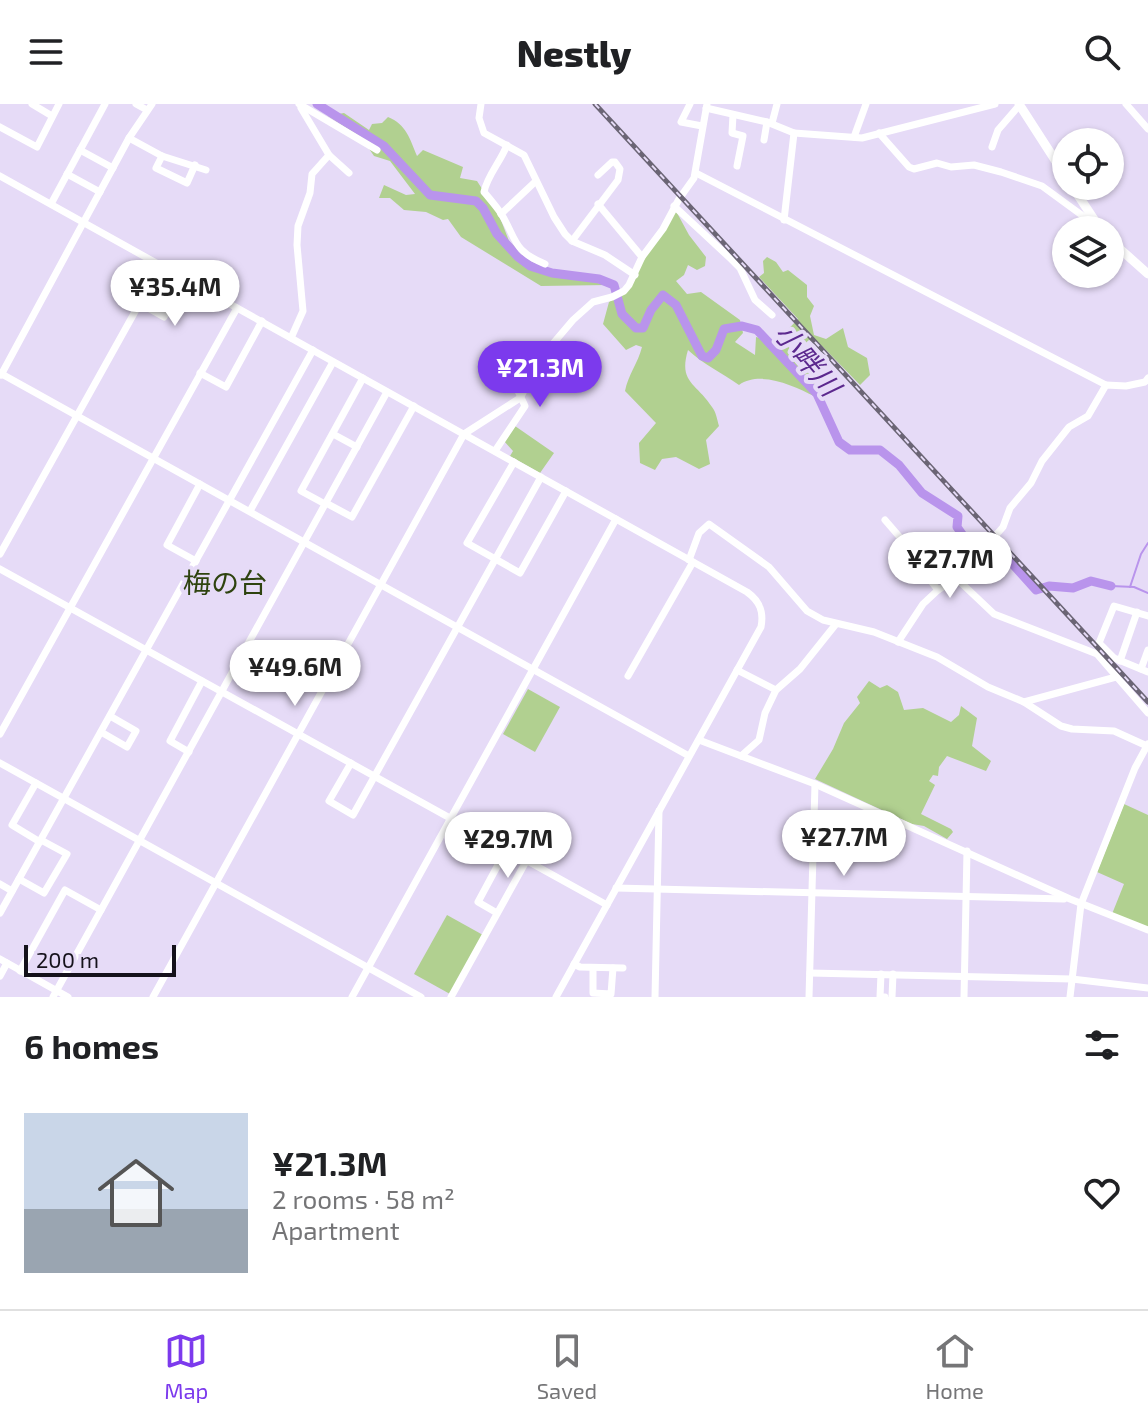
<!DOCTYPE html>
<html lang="en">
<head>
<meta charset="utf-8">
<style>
  :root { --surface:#fff; --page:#f2f2f2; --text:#202124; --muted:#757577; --line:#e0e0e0; --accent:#7c3aed }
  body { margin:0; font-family:"Exo 2","Noto Sans JP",sans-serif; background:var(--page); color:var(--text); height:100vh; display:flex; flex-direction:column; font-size:30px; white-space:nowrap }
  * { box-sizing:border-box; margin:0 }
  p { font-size:26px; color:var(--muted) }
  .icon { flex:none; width:44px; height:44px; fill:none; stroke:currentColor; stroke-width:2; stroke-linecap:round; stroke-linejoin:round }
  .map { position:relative; height:893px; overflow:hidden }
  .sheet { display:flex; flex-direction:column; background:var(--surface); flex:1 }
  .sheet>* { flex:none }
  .buttons { position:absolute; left:1052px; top:24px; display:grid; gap:16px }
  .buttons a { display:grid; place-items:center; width:72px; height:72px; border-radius:50%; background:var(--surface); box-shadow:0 2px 6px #0004; font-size:40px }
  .scale { position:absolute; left:24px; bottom:20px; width:152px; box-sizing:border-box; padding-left:8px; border:4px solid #15121b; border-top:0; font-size:22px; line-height:28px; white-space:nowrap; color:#15121b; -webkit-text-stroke:6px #e6dbf7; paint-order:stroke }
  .price { position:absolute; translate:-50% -68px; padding:0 18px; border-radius:28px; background:#fff; color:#222; font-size:26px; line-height:52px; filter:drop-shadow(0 2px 4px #0008) }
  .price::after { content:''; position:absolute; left:50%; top:48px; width:24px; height:18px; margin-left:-12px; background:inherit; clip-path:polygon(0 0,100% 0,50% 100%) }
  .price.current { background:var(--accent); color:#fff }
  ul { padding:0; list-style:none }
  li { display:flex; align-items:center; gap:24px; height:200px; padding:0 24px }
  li+li { border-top:2px solid var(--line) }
  li span { display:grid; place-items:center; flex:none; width:224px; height:160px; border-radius:0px; color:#555 }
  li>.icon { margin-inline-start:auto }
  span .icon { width:96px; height:96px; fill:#fffc; stroke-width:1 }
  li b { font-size:34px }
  h2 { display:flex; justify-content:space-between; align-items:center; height:96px; padding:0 24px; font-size:34px }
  header { display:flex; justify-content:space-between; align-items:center; height:104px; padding:0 24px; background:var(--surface); font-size:36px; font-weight:800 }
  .tabs { display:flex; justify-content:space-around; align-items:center; height:112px; border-top:2px solid var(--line); background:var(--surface); font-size:22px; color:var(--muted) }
  .tabs a { display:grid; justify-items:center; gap:4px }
  .tabs .current { color:var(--accent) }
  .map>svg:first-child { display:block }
  .green { fill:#b1d090 }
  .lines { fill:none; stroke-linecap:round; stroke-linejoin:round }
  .stream { stroke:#b994ec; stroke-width:2 }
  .river { stroke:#b994ec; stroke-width:9 }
  .minor { stroke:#fff; stroke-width:7 }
  .major { stroke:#fff; stroke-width:9 }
  .rail-casing { stroke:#6b6575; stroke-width:5 }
  .rail { stroke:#e6dbf7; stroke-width:2; stroke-dasharray:6; stroke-linecap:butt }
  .labels { text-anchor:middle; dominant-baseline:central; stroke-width:8; stroke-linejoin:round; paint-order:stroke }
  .water-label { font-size:28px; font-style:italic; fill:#5c298e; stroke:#e6dbf7 }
  .neighbourhood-label { font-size:28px; fill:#2e430f; stroke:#e6dbf7 }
</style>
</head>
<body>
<header><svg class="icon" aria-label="menu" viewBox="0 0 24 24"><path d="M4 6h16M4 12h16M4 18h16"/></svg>Nestly<svg class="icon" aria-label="search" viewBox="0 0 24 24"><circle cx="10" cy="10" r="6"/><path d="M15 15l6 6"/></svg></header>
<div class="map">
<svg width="1148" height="893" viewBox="0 0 1148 893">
  <rect width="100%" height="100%" fill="#e6dbf7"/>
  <g class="green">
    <path d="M344,9L369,26L372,20L382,19L388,13C406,20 410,35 417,52L423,46L463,63L460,74L477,77L499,111L509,137L529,157L569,173L607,181L541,182L461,133L448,115L443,116L426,108L404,106L390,94H379L384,81L406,91L415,90L390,57L374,52L361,33L328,12Z"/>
    <path d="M676,107L689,131L706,153L705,162L697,166L688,161L684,171L676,177L687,190L701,188L740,216L743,229L735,238L755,251L756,233L776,238L798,215L759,173L764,169L763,157L767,153L776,158L783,168L788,166L807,181V193L814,202L810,212L814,231L826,235L843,224L848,243L867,254L870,271L860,281L822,242L809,236L802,242L795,239L789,242C789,253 795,260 804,267L810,266L822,285L821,290L814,292C794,282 761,266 739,281C721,268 704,261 688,246C678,279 697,279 712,303C716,308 717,315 719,322L706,336L710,360L699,365L676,353L662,355L655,366L640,359L639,339L656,319L625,287C628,271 638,259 642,243L636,241L626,246L603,220L609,198C634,184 632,179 643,154C651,138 665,122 676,107Z"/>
    <path d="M515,322L554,349L540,369L510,352L513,347L504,337Z"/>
    <path d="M869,577L880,584L887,581L898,588L904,606L923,604L951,618L959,611L961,602L977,614L972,642L991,657L986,667L947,652L939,663L938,672L933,671L929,677L935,681L921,710L951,725L953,728L947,735L924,722L912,720L815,675L833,645L844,619L860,599L857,593Z"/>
    <path d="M528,585L560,603L535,648L503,630Z"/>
    <path d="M1124,700L1148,711V825L1112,810L1124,780L1097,768Z"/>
    <path d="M447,811L483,831L450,890L414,870Z"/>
  </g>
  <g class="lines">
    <g class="stream">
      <path d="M1111,482L1134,483L1148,489"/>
      <path d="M1130,483L1141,450L1148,439"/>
    </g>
    <path class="river" d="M317,0L384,42L430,91L476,97L483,104L497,130L518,153L530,162L552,169L599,175L614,181L622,210L636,224H643L651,206L663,191L676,201L702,252L708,254L716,246L724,225L742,222L757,226L817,290L839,338L850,346H880L899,361L922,389L958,412L957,423L967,437L1009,456L1036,486L1049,482L1073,484L1091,477L1111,482"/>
    <g class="minor">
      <path d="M32,0L52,12"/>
      <path d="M136,0L147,6"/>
      <path d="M299,0L377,46"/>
      <path d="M481,0L479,14L484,29L524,51L554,113L565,130L572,137L605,151L635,171"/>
      <path d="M690,0L681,18L702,22"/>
      <path d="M1126,0L1148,25"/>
      <path d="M301,4L329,51L349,69"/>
      <path d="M706,4L767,18L764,36"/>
      <path d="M733,11L732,29L743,32L737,62"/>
      <path d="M767,18L794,29"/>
      <path d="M772,19L777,0"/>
      <path d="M0,23L37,43L59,0"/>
      <path d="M879,29L909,63L914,65L937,59L951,63L974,61L1001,68L1042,82L1098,123"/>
      <path d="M854,33L866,0"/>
      <path d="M129,34L162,52L206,66"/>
      <path d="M507,41C501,57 487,72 484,88C489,94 495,101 500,108C517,134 511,146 545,160"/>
      <path d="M992,43L998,26L1017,4"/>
      <path d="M80,46L113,64"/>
      <path d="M162,52L156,64L187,79L195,61"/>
      <path d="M696,69L1106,281"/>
      <path d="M67,70L100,88"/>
      <path d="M0,72L747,488C760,497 764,508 761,523L556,893"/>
      <path d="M51,100L105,0"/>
      <path d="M598,100L642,153"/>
      <path d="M674,102L731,155L740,164L755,196L772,211"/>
      <path d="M501,110L536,77"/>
      <path d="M784,116L794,29L862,34L995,0"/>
      <path d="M572,137L618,76L620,65L615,58H612L598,71"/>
      <path d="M139,199L164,213L185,175"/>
      <path d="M291,234L303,207L297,141L298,122L310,89L312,70L329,51"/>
      <path d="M0,269L689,652"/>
      <path d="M200,269L226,283L262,217"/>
      <path d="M1,271L129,34L152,0"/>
      <path d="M333,330L357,343"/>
      <path d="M495,347L525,302L512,274L521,254H532L545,249"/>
      <path d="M514,358L467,439L520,469L566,387"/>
      <path d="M326,399L352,413L414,302"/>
      <path d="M325,400L301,387L363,274"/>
      <path d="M250,407L333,258"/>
      <path d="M885,416L917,453L920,463L938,486"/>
      <path d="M0,450L161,161"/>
      <path d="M689,456L699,429L709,420L769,463L807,507L823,516L874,528L937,553L988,583L1024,598L1061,622L1072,625L1114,627L1147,642"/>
      <path d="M196,457L167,441L200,380"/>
      <path d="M0,465L607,801"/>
      <path d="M956,474L994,510L1097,550L1148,609"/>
      <path d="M1148,512L1114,502L1099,539L1114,554L1148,568"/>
      <path d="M898,538L923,500L938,486L965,469L979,456L988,440L1003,423L1010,404L1031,379L1042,357L1069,323L1088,312L1106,281L1126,282L1145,278L1148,274"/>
      <path d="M1120,557L1137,508"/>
      <path d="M1141,565L1148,546"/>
      <path d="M737,566L776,586"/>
      <path d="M628,572L693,458"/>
      <path d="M1024,598L1116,573"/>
      <path d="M101,628L127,643L136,627L110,612"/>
      <path d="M0,630L237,204"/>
      <path d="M699,636L815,680L1070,795L1148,826"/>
      <path d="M189,648L170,637L202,577"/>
      <path d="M741,652L759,636L765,609L776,586L800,565L836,520"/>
      <path d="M0,659L421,893"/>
      <path d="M351,659L329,697L353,711L541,373"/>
      <path d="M36,679L12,721L40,738"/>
      <path d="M19,775L44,789L67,750L41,736"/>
      <path d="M0,780L12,787"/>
      <path d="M616,784L1064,795"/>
      <path d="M0,809L313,246"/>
      <path d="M497,809L478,798L506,746"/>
      <path d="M0,855L68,893"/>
      <path d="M574,860L580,863L623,864"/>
      <path d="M593,864V889L611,890L613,864"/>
      <path d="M20,867L65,786L101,806"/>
      <path d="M810,869L1072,875L1148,884"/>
      <path d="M881,870L880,893H885"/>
      <path d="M0,872L7,859"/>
      <path d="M53,893L387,288"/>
      <path d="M153,893L464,330L520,294L545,249L573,216L593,198L612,193L624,187L629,181L642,153L663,125L679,95L694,74L707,0"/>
      <path d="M352,893L616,415"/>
      <path d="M451,893L549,716"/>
      <path d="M655,893L659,707"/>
      <path d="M809,893L815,680"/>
      <path d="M892,893L893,870"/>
      <path d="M964,893L967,747"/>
      <path d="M1070,893L1081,800L1135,664L1148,640"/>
    </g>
    <g class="major">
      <path d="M1019,0L1066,73"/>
      <path d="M1072,82L1101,126"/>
      <path d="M1110,136L1148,170"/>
    </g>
    <g class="rail-casing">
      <path id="rail" d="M595,0L1148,598"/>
    </g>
    <use href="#rail" class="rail"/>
  </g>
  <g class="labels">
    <g class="water-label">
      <text transform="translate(808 255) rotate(50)">小畔川</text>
    </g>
    <g class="neighbourhood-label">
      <text x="225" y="478">梅の台</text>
    </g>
  </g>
</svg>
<div class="buttons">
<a><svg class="icon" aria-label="locate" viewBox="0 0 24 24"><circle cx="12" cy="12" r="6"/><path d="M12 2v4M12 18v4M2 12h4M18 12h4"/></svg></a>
<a><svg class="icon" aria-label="layers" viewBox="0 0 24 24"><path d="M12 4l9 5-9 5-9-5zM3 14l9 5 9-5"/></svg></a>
</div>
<div class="scale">200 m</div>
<b class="price" style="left:175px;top:224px">¥35.4M</b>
<b class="price current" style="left:540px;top:305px">¥21.3M</b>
<b class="price" style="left:950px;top:496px">¥27.7M</b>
<b class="price" style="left:295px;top:604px">¥49.6M</b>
<b class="price" style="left:844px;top:774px">¥27.7M</b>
<b class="price" style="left:508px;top:776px">¥29.7M</b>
</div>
<section class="sheet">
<h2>6 homes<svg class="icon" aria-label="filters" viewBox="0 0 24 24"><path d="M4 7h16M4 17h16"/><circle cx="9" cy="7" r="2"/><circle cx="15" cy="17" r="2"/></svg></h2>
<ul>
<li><span style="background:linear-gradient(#c9d6e8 60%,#9aa5b1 0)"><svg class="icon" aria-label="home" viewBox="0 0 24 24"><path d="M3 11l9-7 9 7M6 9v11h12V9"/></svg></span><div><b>¥21.3M</b><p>2 rooms · 58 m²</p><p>Apartment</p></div><svg class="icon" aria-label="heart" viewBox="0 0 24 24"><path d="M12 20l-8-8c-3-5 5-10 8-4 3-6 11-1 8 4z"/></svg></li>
</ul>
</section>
<nav class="tabs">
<a class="current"><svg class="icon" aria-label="map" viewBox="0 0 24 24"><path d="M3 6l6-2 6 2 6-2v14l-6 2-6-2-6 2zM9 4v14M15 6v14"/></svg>Map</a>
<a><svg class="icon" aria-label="saved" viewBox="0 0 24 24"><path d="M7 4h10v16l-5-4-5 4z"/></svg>Saved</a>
<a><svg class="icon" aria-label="home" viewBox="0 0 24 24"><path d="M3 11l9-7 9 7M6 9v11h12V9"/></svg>Home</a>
</nav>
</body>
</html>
